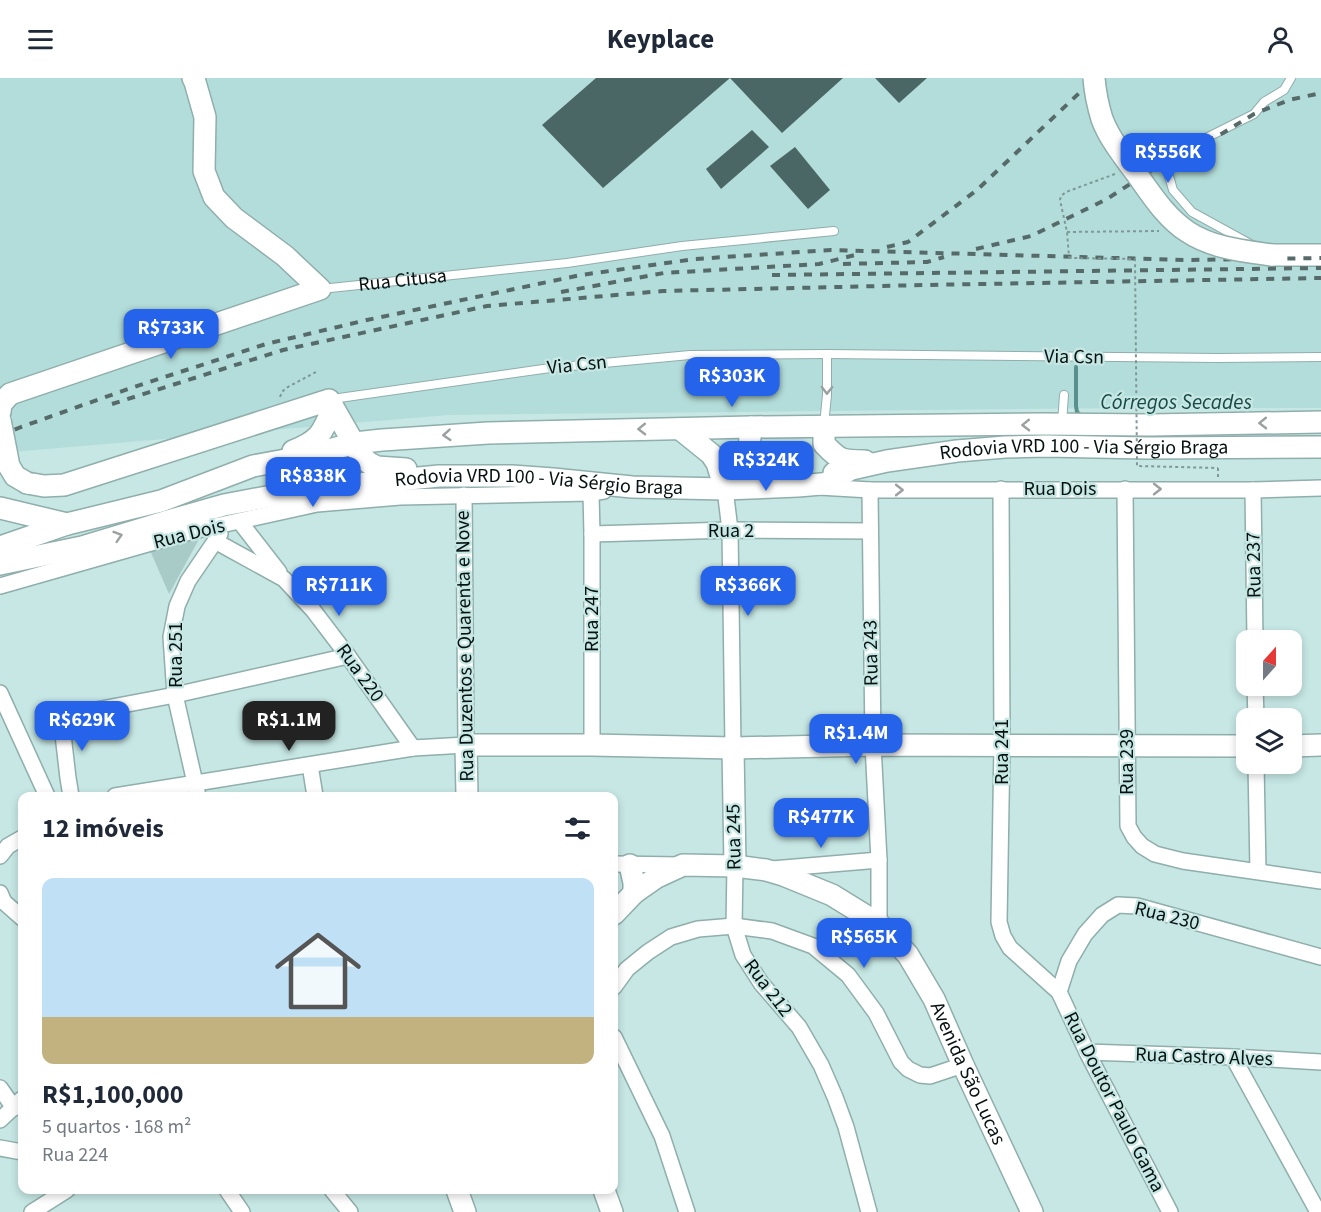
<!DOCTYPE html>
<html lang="pt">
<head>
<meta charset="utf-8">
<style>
  :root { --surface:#fff; --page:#f6f6f7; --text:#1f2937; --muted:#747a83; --accent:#2563eb }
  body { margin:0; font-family:"Source Sans 3",sans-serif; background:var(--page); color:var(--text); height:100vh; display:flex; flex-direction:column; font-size:22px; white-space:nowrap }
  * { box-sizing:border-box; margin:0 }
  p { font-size:20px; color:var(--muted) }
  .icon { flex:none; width:33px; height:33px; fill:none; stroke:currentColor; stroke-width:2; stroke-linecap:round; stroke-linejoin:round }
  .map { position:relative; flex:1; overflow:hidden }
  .details { position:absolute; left:18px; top:714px; width:600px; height:402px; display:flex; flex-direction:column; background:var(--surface); border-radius:12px; box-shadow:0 3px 9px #0003 }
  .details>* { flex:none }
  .needle { width:39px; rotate:21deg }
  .fabs { position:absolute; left:1236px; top:552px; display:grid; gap:12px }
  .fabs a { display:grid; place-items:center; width:66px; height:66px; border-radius:12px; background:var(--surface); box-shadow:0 3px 9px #0003; font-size:30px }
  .price { position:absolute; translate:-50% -51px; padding:0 14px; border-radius:12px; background:var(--accent); color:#fff; font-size:20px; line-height:39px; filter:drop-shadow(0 2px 3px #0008) }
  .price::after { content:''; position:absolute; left:50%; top:36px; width:18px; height:14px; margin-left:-9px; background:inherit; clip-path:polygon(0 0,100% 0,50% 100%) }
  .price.selected { background:#222; color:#fff }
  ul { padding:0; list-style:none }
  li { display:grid; align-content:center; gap:12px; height:318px; padding:0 24px }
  li span { display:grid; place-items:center; height:186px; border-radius:12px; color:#555 }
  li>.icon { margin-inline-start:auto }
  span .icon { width:108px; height:108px; fill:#fffc; stroke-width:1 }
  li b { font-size:26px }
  h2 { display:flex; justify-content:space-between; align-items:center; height:72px; padding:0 24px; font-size:26px }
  header { display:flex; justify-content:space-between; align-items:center; height:78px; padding:0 24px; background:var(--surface); font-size:27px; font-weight:700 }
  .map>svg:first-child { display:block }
  .built { fill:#b3ddda }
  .green { fill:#a8cbc8 }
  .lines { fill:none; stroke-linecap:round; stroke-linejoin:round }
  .stream { stroke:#598f8c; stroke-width:4 }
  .building { fill:#4a6765 }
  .lane-casing { stroke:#8faeac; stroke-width:10 }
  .street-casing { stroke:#8faeac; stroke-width:18 }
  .secondary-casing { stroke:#8faeac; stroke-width:24 }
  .path { stroke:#7f9896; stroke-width:2; stroke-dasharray:3 3; stroke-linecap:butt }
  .lane { stroke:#fff; stroke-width:8 }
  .street { stroke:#fff; stroke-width:15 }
  .secondary { stroke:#fff; stroke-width:21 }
  .rail { stroke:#566a69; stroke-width:4; stroke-dasharray:8 8; stroke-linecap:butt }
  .secondary-bridge-casing { stroke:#8faeac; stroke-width:24; stroke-linecap:butt }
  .path-bridge { stroke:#7f9896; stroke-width:2; stroke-dasharray:3 3; stroke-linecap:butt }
  .secondary-bridge { stroke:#fff; stroke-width:21 }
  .oneway { stroke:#9ba0a0 }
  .labels { text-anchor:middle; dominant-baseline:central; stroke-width:4.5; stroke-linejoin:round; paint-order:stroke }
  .street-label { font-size:20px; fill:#061211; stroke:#c6e7e4 }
  .water-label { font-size:21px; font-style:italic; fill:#174946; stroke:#c6e7e4 }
</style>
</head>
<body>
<header><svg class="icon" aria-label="menu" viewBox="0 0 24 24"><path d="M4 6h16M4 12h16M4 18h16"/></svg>Keyplace<svg class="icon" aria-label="person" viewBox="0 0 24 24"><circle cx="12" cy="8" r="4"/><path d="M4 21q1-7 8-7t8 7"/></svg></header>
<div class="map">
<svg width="1321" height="1134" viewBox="0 0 1321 1134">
  <rect width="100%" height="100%" fill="#c6e7e4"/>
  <path class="built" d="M0,0H1321V330H1116L448,337L0,375Z"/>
  <path class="green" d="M204,452L169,516L149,470Z"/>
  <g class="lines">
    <path class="stream" d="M1076,289V328L1077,334L1081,338"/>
  </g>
  <g class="building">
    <path d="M596,0H843L782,55L730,0L603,110L542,47Z"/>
    <path d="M875,0H927L899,25Z"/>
    <path d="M752,52L769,69L721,111L706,91Z"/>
    <path d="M795,69L830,112L808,131L770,88Z"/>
  </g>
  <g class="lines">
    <g class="lane-casing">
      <g id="lane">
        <path d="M1252,167L1192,134L1173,112L1164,81L1254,36L1264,24L1284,12L1291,0"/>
        <path id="s1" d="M321,211L567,185L682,168L834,153"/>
        <path d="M332,321L550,290L690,277L827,276L1218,280L1321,279"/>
        <path d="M1062,345L1064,317"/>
        <path d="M824,347L827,317V276"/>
      </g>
    </g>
    <g class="street-casing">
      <g id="street">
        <path d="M819,409L870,412H1253L1321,410"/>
        <path d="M725,411L730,452L733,670"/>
        <path d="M1001,411L1002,667L999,844L1003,858L1010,870L1059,914L1087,974L1170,1134"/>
        <path d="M1125,411L1128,748L1134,759L1142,768L1155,776L1183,783L1321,803"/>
        <path d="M870,412L873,667L879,782V846"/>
        <path d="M1253,412L1255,562"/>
        <path d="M591,415L592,456V667"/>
        <path d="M240,444L279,494"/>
        <path d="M592,456L730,452L869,453"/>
        <path d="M215,463L284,501L313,532L348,578L413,670"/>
        <path d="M0,508L193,453L317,426L400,419L591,415L604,413"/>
        <path d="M1255,608L1256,640"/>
        <path d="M0,615L47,718"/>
        <path d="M1256,686L1258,793"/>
        <path d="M310,687L315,718"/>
        <path d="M71,718L68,700L62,648L65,641L70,637L175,617L348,578"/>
        <path d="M115,718L413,670L466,667L464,417"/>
        <path d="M198,718L175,617L171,559L177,528L188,503L220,456"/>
        <path d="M0,778L8,768L22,760"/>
        <path d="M614,786L679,787"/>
        <path d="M735,788L734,848L743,877L761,905L799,949L821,987L835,1019L846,1049L869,1134"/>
        <path d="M772,791L879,782"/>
        <path d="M0,815L4,824L22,840"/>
        <path d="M614,909L627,891L648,874L671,859L698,851L734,848L772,853L813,868L848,897L876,935L901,984L908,991L920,997L930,998L963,987"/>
        <path d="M1059,914L1069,883L1085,856L1102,837L1118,827L1137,828L1321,879"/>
        <path d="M614,959L662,1058L687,1134"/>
        <path d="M1087,974L1233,979L1321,984"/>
        <path d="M1233,979L1318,1134"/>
        <path d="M0,1010L14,1030"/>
        <path d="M0,1042L22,1021"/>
        <path d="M0,1070L22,1074"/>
        <path d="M227,1112L242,1134"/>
        <path d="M332,1112L350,1134"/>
        <path d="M32,1134L67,1112"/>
      </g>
    </g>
    <g class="secondary-casing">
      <g id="secondary">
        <path d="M1272,177H1321"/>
        <path d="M0,334L1,326L10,316L320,211L285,178L234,140L214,119L204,93L205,39L195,4L193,0"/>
        <path d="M824,348V366C840,383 842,383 865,383"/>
        <path d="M751,349C751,357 748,366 750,373C753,397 778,396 797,397"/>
        <path d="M680,351L711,376L717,385L725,411"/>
        <path d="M293,373C319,363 323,355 333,329"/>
        <path id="s2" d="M834,395L887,383L957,373L1005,369L1045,368L1147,370L1321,369"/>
        <path d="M27,405L44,408L64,407L329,322L361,378L369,385L377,389L406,391"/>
        <path d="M0,430L67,446"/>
        <path d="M0,469L67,446L161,423L253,388L307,378L355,365L382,362L488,355L751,349L1043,346L1151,347L1321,344"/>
        <path id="s3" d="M0,486L82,469L168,443L224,427L309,411L368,405L439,398H512L553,401L632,409L725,411L798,408L821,406L827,405L848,393"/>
        <path d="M1292,668L1321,667"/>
        <path d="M733,670L735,788"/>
        <path d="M467,718L466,667H592L733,670L873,667L1246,668"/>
        <path d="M630,787L634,805V815"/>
        <path id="s4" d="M614,836L634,815L657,799L683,787L735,788L766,792L783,797L832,817L879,846L908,877L934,921L963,987L1032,1134"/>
        <path d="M457,1112L465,1134"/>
        <path d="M604,1112L612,1134"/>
      </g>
    </g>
    <g class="path">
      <path d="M1067,154L1159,153"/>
      <path d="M280,319L282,314L286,310L316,294"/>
      <path d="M1218,390V399"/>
    </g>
    <use href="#lane" class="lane"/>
    <use href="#street" class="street"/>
    <use href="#secondary" class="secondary"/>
    <g class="rail">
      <path d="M887,169L908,164L977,112L1095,0"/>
      <path d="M976,171L1031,158L1107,121L1164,84L1223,55L1254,36L1289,22L1321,15"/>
      <path d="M843,186L927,184L944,179"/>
      <path d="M772,197L1321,190"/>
      <path d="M561,214L664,195L819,186L855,177"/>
      <path d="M112,326L283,272L487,228L663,213L925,207L1321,200"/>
      <path d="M0,358L21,349L131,310L266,266L367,242L581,197L695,181L831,172L1187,182L1321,180"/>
    </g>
    <g class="secondary-bridge-casing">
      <g id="secondary-bridge">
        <path d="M1094,0C1095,13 1098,28 1102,41C1109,60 1124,79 1136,95C1151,116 1166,140 1188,154C1212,170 1244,173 1272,177"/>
        <path d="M0,342L9,388L15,398L27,405"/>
      </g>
    </g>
    <path class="path-bridge" d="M1115,96L1066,114L1061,118L1060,122L1067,154L1069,179L1071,180L1135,181L1137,388L1218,390"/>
    <use href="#secondary-bridge" class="secondary-bridge"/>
  </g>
  <defs><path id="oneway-chevron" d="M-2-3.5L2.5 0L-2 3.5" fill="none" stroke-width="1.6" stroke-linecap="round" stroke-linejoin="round" transform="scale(1.5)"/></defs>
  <g class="oneway">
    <use href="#oneway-chevron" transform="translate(827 312) rotate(91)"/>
    <use href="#oneway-chevron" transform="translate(1263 345) rotate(179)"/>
    <use href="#oneway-chevron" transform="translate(1026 347) rotate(179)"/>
    <use href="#oneway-chevron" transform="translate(642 351) rotate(179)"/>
    <use href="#oneway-chevron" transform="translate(447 357) rotate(176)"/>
    <use href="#oneway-chevron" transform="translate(1157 411)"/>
    <use href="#oneway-chevron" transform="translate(899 412)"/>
    <use href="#oneway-chevron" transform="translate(118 458) rotate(-17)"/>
  </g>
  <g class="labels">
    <g class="street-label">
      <text stroke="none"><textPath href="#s1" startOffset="82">Rua Citusa</textPath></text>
      <text transform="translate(1074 279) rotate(1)">Via Csn</text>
      <text transform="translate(577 287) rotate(-6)">Via Csn</text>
      <text stroke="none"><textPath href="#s2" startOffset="252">Rodovia VRD 100 - Via Sérgio Braga</textPath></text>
      <text stroke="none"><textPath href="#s3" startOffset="549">Rodovia VRD 100 - Via Sérgio Braga</textPath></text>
      <text x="1060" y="411">Rua Dois</text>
      <text x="731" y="453">Rua 2</text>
      <text transform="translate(189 456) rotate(-14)">Rua Dois</text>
      <text transform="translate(1254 487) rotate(-91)">Rua 237</text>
      <text transform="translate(592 541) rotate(-90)">Rua 247</text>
      <text transform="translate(465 568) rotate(-91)">Rua Duzentos e Quarenta e Nove</text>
      <text transform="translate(871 575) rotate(-91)">Rua 243</text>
      <text transform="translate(176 577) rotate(-90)">Rua 251</text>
      <text transform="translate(360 595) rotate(54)">Rua 220</text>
      <text transform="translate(1002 674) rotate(-90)">Rua 241</text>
      <text transform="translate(1127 684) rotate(-90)">Rua 239</text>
      <text transform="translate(734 759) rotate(-91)">Rua 245</text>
      <text transform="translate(1167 838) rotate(14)">Rua 230</text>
      <text transform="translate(768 910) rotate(53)">Rua 212</text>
      <text transform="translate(1204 979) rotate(2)">Rua Castro Alves</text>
      <text stroke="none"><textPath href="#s4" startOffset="470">Avenida São Lucas</textPath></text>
      <text transform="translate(1114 1024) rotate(63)">Rua Doutor Paulo Gama</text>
    </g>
    <g class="water-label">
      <text x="1176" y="324">Córregos Secades</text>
    </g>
  </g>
</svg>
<div class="fabs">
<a><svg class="needle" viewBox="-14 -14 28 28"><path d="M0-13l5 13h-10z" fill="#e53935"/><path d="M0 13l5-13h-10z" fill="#747a83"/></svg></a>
<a><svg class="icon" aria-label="layers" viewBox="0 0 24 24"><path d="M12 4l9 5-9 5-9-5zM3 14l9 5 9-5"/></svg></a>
</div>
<b class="price" style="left:1168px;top:106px">R$556K</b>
<b class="price" style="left:171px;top:282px">R$733K</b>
<b class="price" style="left:732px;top:330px">R$303K</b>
<b class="price" style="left:766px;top:414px">R$324K</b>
<b class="price" style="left:313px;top:430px">R$838K</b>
<b class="price" style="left:339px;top:539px">R$711K</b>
<b class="price" style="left:748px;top:539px">R$366K</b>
<b class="price" style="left:82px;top:674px">R$629K</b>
<b class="price selected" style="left:289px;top:674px">R$1.1M</b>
<b class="price" style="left:856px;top:687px">R$1.4M</b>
<b class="price" style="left:821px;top:771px">R$477K</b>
<b class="price" style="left:864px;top:891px">R$565K</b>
<section class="details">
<h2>12 imóveis<svg class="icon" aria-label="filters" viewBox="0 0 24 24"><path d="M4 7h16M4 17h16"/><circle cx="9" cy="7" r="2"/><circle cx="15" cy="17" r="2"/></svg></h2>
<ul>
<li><span style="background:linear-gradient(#bfe0f5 75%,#c2b280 0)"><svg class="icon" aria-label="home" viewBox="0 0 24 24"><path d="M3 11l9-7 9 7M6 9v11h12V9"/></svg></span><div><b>R$1,100,000</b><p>5 quartos · 168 m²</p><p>Rua 224</p></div></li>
</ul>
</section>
</div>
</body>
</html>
